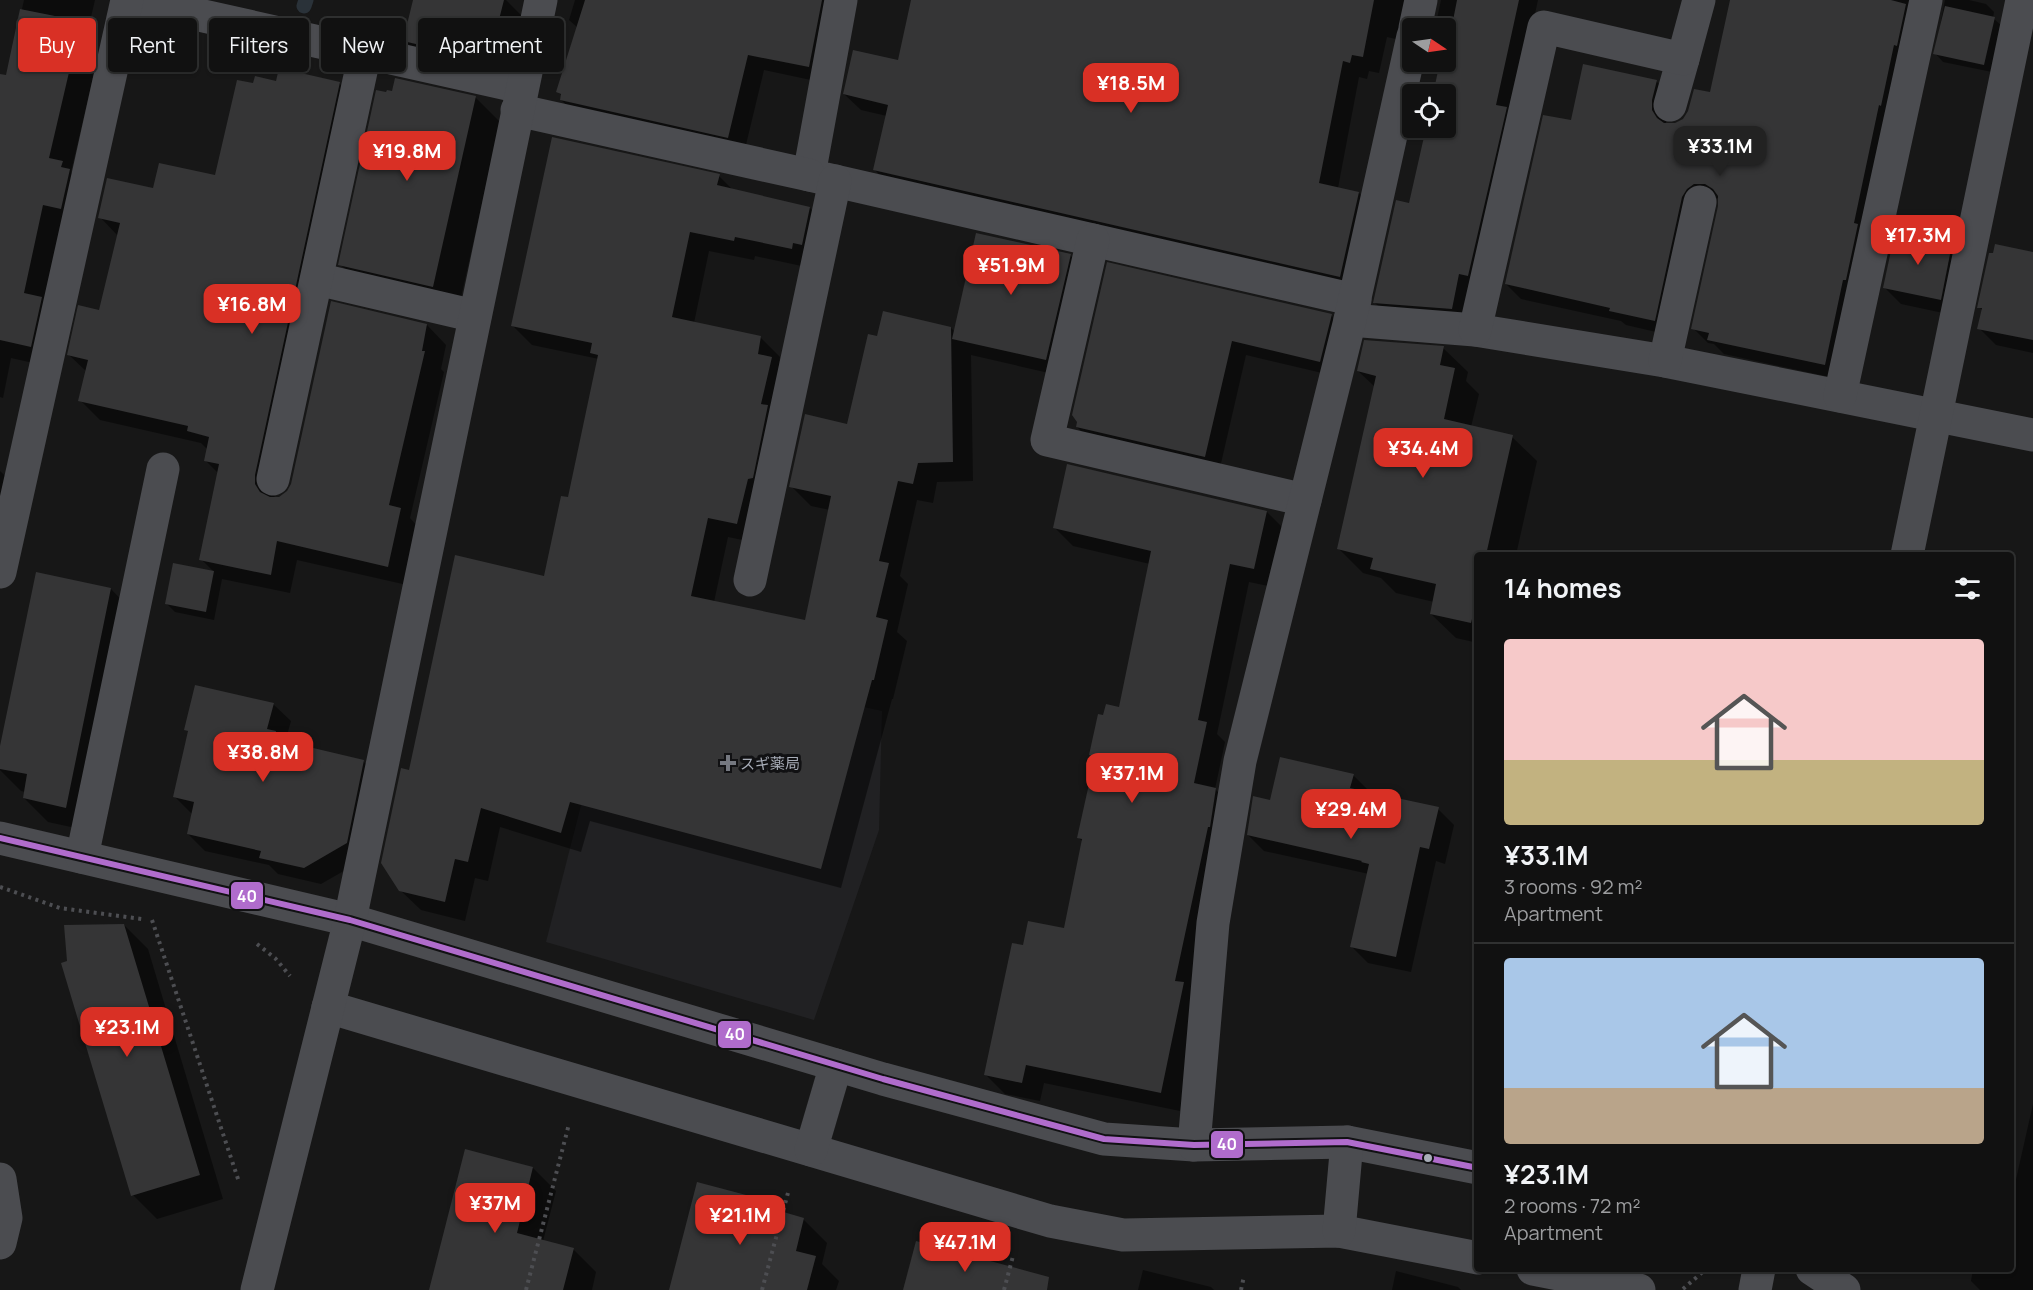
<!DOCTYPE html>
<html lang="en">
<head>
<meta charset="utf-8">
<style>
  :root { --surface:#111; --page:#1a1a1a; --text:#f1f3f6; --muted:#9c9d9f; --line:#303131; --accent:#d93025 }
  body { margin:0; font-family:Manrope,"Noto Sans JP",sans-serif; background:var(--page); color:var(--text); height:100vh; display:flex; flex-direction:column; font-size:22px; white-space:nowrap }
  * { box-sizing:border-box; margin:0 }
  p { font-size:20px; color:var(--muted) }
  .icon { flex:none; width:33px; height:33px; fill:none; stroke:currentColor; stroke-width:2; stroke-linecap:round; stroke-linejoin:round }
  .map { position:relative; flex:1; overflow:hidden }
  .sheet { position:absolute; left:1474px; top:552px; width:540px; height:720px; display:flex; flex-direction:column; background:var(--surface); border-radius:6px; box-shadow:0 2px 4px #0004,0 0 0 2px var(--line) }
  .sheet>* { flex:none }
  .top-card { position:absolute; left:18px; top:18px; width:570px; height:54px; display:flex; gap:12px }
  .needle { width:39px; rotate:103deg }
  .buttons { position:absolute; left:1402px; top:18px; display:grid; gap:12px }
  .buttons a { display:grid; place-items:center; width:54px; height:54px; border-radius:6px; background:var(--surface); box-shadow:0 2px 4px #0004,0 0 0 2px var(--line); font-size:30px }
  .price { position:absolute; translate:-50% -51px; padding:0 14px; border-radius:12px; background:var(--accent); color:#fff; font-size:20px; line-height:39px; filter:drop-shadow(0 2px 3px #0008) }
  .price::after { content:''; position:absolute; left:50%; top:36px; width:18px; height:14px; margin-left:-9px; background:inherit; clip-path:polygon(0 0,100% 0,50% 100%) }
  .price.active { background:#222; color:#fff }
  ul { padding:0; list-style:none }
  li { display:grid; align-content:center; gap:12px; height:318px; padding:0 30px }
  li+li { border-top:2px solid var(--line) }
  li span { display:grid; place-items:center; height:186px; border-radius:6px; color:#555 }
  li>.icon { margin-inline-start:auto }
  span .icon { width:108px; height:108px; fill:#fffc; stroke-width:1 }
  li b { font-size:26px }
  h2 { display:flex; justify-content:space-between; align-items:center; height:72px; padding:0 30px; font-size:26px }
  .chip { padding:0 21px; border-radius:6px; background:var(--surface); box-shadow:0 2px 4px #0004,0 0 0 2px var(--line); font-size:21px; line-height:54px }
  .chip.active { background:var(--accent); color:#fff }
  .map>svg:first-child { display:block }
  .built { fill:#212123 }
  .shadow { fill:#0007 }
  .lines { fill:none; stroke-linecap:round; stroke-linejoin:round }
  .stream { stroke:#2a3239; stroke-width:15 }
  .building { fill:#353536 }
  .path { stroke:#4d4e52; stroke-width:4; stroke-dasharray:3 4.5; stroke-linecap:butt }
  .minor { stroke:#4b4c50; stroke-width:33 }
  .bus-1-casing { stroke:#111113; stroke-width:10 }
  .bus-1 { stroke:#b06ccc; stroke-width:6 }
  .poi-dot { fill:#757880; stroke:#111113; stroke-width:2 }
  .bus-dot { fill:#a8adb8; stroke:#111113; stroke-width:2 }
  .labels { text-anchor:middle; dominant-baseline:central; stroke-width:6; stroke-linejoin:round; paint-order:stroke }
  .poi-label { font-size:15px; fill:#a8adb8; stroke:#111113; text-anchor:start }
  .line-badge { stroke:#111113; stroke-width:2 }
  .badge-label { font-size:16px; text-anchor:middle; font-weight:bold; fill:#fff }
</style>
</head>
<body>
<div class="map">
<svg width="2033" height="1290" viewBox="0 0 2033 1290">
  <rect width="100%" height="100%" fill="#171717"/>
  <path class="built" d="M620,653L882,711L879,830L814,1020L546,942Z"/>
  <g class="shadow">
    <path d="M24,0H95L84,47L97,60L71,172L90,192L51,367L11,358L3,398L0,397V75L7,77Z"/>
    <path d="M414,0H506L521,15L508,67L503,66L501,76L422,58L405,41Z"/>
    <path d="M575,0H841L825,83L764,70L744,153L578,116L561,100L562,96L558,92L578,28L569,20Z"/>
    <path d="M913,0H1430L1413,43L1387,37L1379,73L1369,71L1367,79L1359,77L1338,188L1359,193L1375,210L1357,293L891,187L875,170L887,116L861,110L844,94L899,62Z"/>
    <path d="M1441,0H1538L1468,325L1392,319L1375,303L1410,204L1427,128H1446V94H1434L1441,62H1446V28H1435Z"/>
    <path d="M1732,0H1926L1839,379L1724,354L1714,344L1708,343L1693,328L1720,206L1719,198L1709,199L1669,335L1626,325L1621,321L1521,299L1506,284L1560,173L1584,66L1657,82L1672,97L1666,115V125H1674L1684,120L1711,94Z"/>
    <path d="M1945,0H1969L1986,4L1994,12L1993,18L2003,27L1992,72L1943,62L1935,53Z"/>
    <path d="M396,80L476,98L500,122L458,311L365,289L340,264Z"/>
    <path d="M277,83H339L358,103L274,499L280,498L288,492L427,325L446,345L441,369L444,372L410,518L420,529L407,585L297,560L290,593L222,579L214,620L175,612L166,603L175,565L214,572L201,559L218,473L205,460L208,450L201,443L100,420L80,400L87,372L69,355L101,312L118,236L100,217L154,190L216,177L254,85Z"/>
    <path d="M719,176L734,191L810,208L829,228L811,268L755,256L754,260L709,251L694,323L760,337L780,357L757,543L728,537L714,602L806,622L830,510L811,506L791,486L848,425L878,338L951,328L955,332L1070,255L1086,272L1062,376L971,355L973,481L937,482L933,503L917,500L900,576L908,584L897,632L907,641L893,699H892L841,888L590,821L581,852L500,827L488,881L475,878L465,921L421,910L400,890L410,772L545,577L569,499L599,359L532,345L512,325Z"/>
    <path d="M1951,246L1968,263L1957,316L1901,304L1884,287Z"/>
    <path d="M2033,254V353L1996,345L1979,328L1983,311L1979,307Z"/>
    <path d="M1108,264L1331,315L1346,330L1335,376L1246,355L1219,472L1092,442L1077,427Z"/>
    <path d="M1443,348L1468,372L1466,381L1479,394L1471,427L1512,437L1537,461L1516,555H1478V643L1456,638L1431,614L1434,602L1396,593L1381,578L1363,573L1339,549L1375,387L1358,371Z"/>
    <path d="M0,471L20,490L0,526Z"/>
    <path d="M1267,512L1286,531L1273,587L1249,582L1217,734L1225,742L1215,789L1235,809L1202,1003L1180,1111L1044,1083L1040,1101L1005,1094L986,1075L1024,947L1065,930L1083,842L1078,837L1096,760L1090,755L1104,717L1120,709L1150,564L1073,546L1054,527Z"/>
    <path d="M1764,552L1777,555H1763Z"/>
    <path d="M111,589L134,613L89,831L48,822L24,798L25,792L21,791L0,770V753Z"/>
    <path d="M273,704L291,721L285,742L363,761L380,778L363,860L321,884L278,874L269,865L205,851L188,834L192,814L175,797L189,733L186,729Z"/>
    <path d="M1353,775L1369,791L1368,794L1438,809L1454,825L1445,864L1436,861L1411,972L1368,963L1352,947L1369,874L1264,851L1248,835L1271,801Z"/>
    <path d="M124,925L148,949L223,1199L157,1219L133,1195L68,962Z"/>
    <path d="M2033,1104V1290H1980L1971,1281L1973,1269H2012V1197Z"/>
    <path d="M466,1151L533,1168L556,1191L543,1241L573,1249L596,1272L592,1290H430Z"/>
    <path d="M764,1201L773,1210L804,1220L827,1243L822,1264L839,1281L836,1290H670Z"/>
    <path d="M1143,1270L1211,1287L1214,1290H1138Z"/>
    <path d="M1396,1271L1458,1287L1461,1290H1392Z"/>
  </g>
  <g class="lines">
    <path class="stream" d="M304,6L306,0"/>
  </g>
  <g class="building">
    <path d="M413,0H504L491,51L487,50L484,60L403,41Z"/>
    <path d="M585,0H822L809,67L748,55L728,138L560,100L561,94L556,92Z"/>
    <path d="M911,0H1374L1363,57L1352,55L1350,63L1343,61L1319,183L1359,192L1340,277L873,170L888,105L843,94L844,90L853,50L898,60Z"/>
    <path d="M1457,0H1519L1496,105L1507,107L1468,276L1459,274L1452,309L1373,303L1396,200L1409,203L1426,128H1446V94H1433L1440,62H1446V41H1449Z"/>
    <path d="M1730,0H1891L1906,4L1897,46L1894,45L1881,106L1879,105L1854,223L1858,224L1846,280H1843L1825,365L1707,340L1709,333L1691,329L1718,206V196L1713,189L1705,184H1694L1687,189L1682,197L1655,321L1609,311L1610,308L1505,284L1543,115L1571,120L1583,64L1657,80L1652,100V110L1657,118L1664,123H1675L1683,119L1688,111L1694,89L1710,92Z"/>
    <path d="M1945,6L1995,17L1984,65L1933,54Z"/>
    <path d="M20,9L65,18L62,32L69,33L68,36L77,38L49,158L63,161L61,167L70,169L61,209L43,205L24,293L42,297L31,347L0,340V74L6,75Z"/>
    <path d="M279,68L340,82L255,475V484L260,492L270,497H279L287,491L291,484L331,301L427,324L422,351H425L389,505L401,508L388,567L277,541L271,575L199,560L219,464L204,461L209,437L187,431L188,426L78,401L88,360L67,355L78,305L99,310L120,223L98,218L107,178L153,188L159,163L215,175L237,80L253,83L255,76L276,81Z"/>
    <path d="M395,78L476,96L433,287L338,265L376,90L386,92L387,90L392,91Z"/>
    <path d="M552,137L720,174L717,185L810,207L802,245L793,243L792,249L735,237L734,241L690,232L672,317L761,336L758,354L772,357L761,404L768,405L753,478L748,479L737,524L708,518L691,596L805,620L831,496L789,487L805,414L847,424L868,334L877,336L883,311L951,327L953,462L918,463L913,484L898,481L879,561L889,563L876,617L888,620L874,680H872L821,869L570,802L561,833L481,808L468,862L455,859L445,902L399,891L381,863L401,768L409,770L455,555L544,576L561,496L568,497L598,355L590,353L592,343L511,326Z"/>
    <path d="M1895,232L1952,244L1941,300L1883,288Z"/>
    <path d="M976,233L1071,254L1046,360L952,339Z"/>
    <path d="M1995,244L2033,252V340L1977,329L1982,308H1977L1989,253H1993Z"/>
    <path d="M1107,262L1332,314L1320,362L1232,341L1205,457L1076,427L1077,422L1072,415Z"/>
    <path d="M1364,340L1444,346L1440,365L1455,368L1444,419L1513,435L1486,555H1478V595L1471,623L1430,614L1436,584L1370,569L1373,558L1337,549L1376,376L1357,371Z"/>
    <path d="M1067,464L1267,511L1254,569L1230,564L1198,720L1207,722L1194,783L1216,788L1210,827H1208L1175,981L1184,982L1161,1093L1026,1065L1022,1083L984,1075L1012,943L1023,945L1028,921L1064,928L1082,839L1077,838L1095,757L1089,755L1098,714L1103,715L1106,704L1119,707L1151,551L1053,528Z"/>
    <path d="M173,563L214,571L206,612L165,604Z"/>
    <path d="M36,572L111,588L66,808L23,798L27,774L0,769V746Z"/>
    <path d="M195,685L274,703L267,729L276,731L275,739L364,760L347,843L304,868L259,858L261,851L187,834L194,802L173,797L188,731L184,730Z"/>
    <path d="M1280,757L1354,774L1350,788L1439,807L1429,849L1420,847L1396,957L1350,947L1369,864L1361,862L1362,861L1247,835L1253,796L1270,800Z"/>
    <path d="M124,924L200,1175L131,1196L61,963L67,961L64,925Z"/>
    <path d="M465,1149L533,1167L517,1233L574,1248L563,1290H429Z"/>
    <path d="M697,1182L765,1200L763,1206L804,1218L796,1251L816,1256L807,1290H669Z"/>
    <path d="M916,1241L1049,1277L1047,1290H903Z"/>
  </g>
  <g class="lines">
    <g class="path">
      <path d="M0,887L60,908L142,919"/>
      <path d="M152,920L239,1182"/>
      <path d="M257,944L275,958L290,976"/>
      <path d="M1683,1289L1705,1270L1716,1272"/>
      <path d="M526,1290L569,1124"/>
      <path d="M762,1290L789,1189"/>
      <path d="M1004,1290L1013,1256"/>
      <path d="M1241,1290L1244,1276"/>
    </g>
    <g class="minor">
      <path d="M132,0L521,87"/>
      <path d="M841,0L809,175L1355,300"/>
      <path d="M1415,28L1421,0"/>
      <path d="M1670,105L1683,59"/>
      <path d="M517,110L809,175"/>
      <path d="M1093,240L1047,440L1305,500"/>
      <path d="M317,279L475,316"/>
      <path d="M1350,320L1475,330L1665,361L2033,435"/>
      <path d="M1475,330L1544,27L1683,59L1699,0"/>
      <path d="M1665,361L1700,202"/>
      <path d="M1840,396L1926,0"/>
      <path d="M273,479L365,53"/>
      <path d="M1907,555L2022,0"/>
      <path d="M0,572L127,0"/>
      <path d="M750,580L835,181"/>
      <path d="M0,838L350,920L883,1079L1104,1139L1194,1145L1347,1142L1478,1168"/>
      <path d="M82,857L163,469"/>
      <path d="M328,1007L1050,1221L1123,1235L1339,1231L1478,1258"/>
      <path d="M1194,1145L1213,923L1240,761L1350,320L1413,36"/>
      <path d="M811,1150L836,1065"/>
      <path d="M0,1179L6,1218L0,1243"/>
      <path d="M1339,1231L1347,1142"/>
      <path d="M1533,1269L1639,1290"/>
      <path d="M1812,1269L1844,1290"/>
      <path d="M257,1290L350,920L541,0"/>
      <path d="M1755,1290L1759,1269"/>
    </g>
    <g class="bus-1-casing">
      <path id="bus-1" d="M0,838L350,920L883,1079L1104,1139L1194,1145L1347,1142L1478,1168"/>
    </g>
    <use href="#bus-1" class="bus-1"/>
  </g>
  <path class="poi-dot" d="M725 754h6v6h6v6h-6v6h-6v-6h-6v-6h6z"/>
  <circle class="bus-dot" cx="1428" cy="1158" r="5"/>
  <g class="labels">
    <g class="poi-label">
      <text x="740" y="763">スギ薬局</text>
    </g>
  </g>
  <g class="line-badge">
    <rect x="230" y="881" width="34" height="29" rx="6" fill="#b06ccc"/>
    <rect x="717" y="1020" width="35" height="29" rx="6" fill="#b06ccc"/>
    <rect x="1210" y="1130" width="34" height="29" rx="6" fill="#b06ccc"/>
  </g>
  <g class="badge-label">
    <text x="247" y="902">40</text>
    <text x="735" y="1040">40</text>
    <text x="1227" y="1150">40</text>
  </g>
</svg>
<div class="buttons">
<a><svg class="needle" viewBox="-14 -14 28 28"><path d="M0-13l5 13h-10z" fill="#e53935"/><path d="M0 13l5-13h-10z" fill="#9c9d9f"/></svg></a>
<a><svg class="icon" aria-label="locate" viewBox="0 0 24 24"><circle cx="12" cy="12" r="6"/><path d="M12 2v4M12 18v4M2 12h4M18 12h4"/></svg></a>
</div>
<b class="price" style="left:1131px;top:114px">¥18.5M</b>
<b class="price active" style="left:1720px;top:177px">¥33.1M</b>
<b class="price" style="left:407px;top:182px">¥19.8M</b>
<b class="price" style="left:1918px;top:266px">¥17.3M</b>
<b class="price" style="left:1011px;top:296px">¥51.9M</b>
<b class="price" style="left:252px;top:335px">¥16.8M</b>
<b class="price" style="left:1423px;top:479px">¥34.4M</b>
<b class="price" style="left:263px;top:783px">¥38.8M</b>
<b class="price" style="left:1132px;top:804px">¥37.1M</b>
<b class="price" style="left:1351px;top:840px">¥29.4M</b>
<b class="price" style="left:127px;top:1058px">¥23.1M</b>
<b class="price" style="left:495px;top:1234px">¥37M</b>
<b class="price" style="left:740px;top:1246px">¥21.1M</b>
<b class="price" style="left:965px;top:1273px">¥47.1M</b>
<div class="top-card">
<a class="chip active">Buy</a>
<a class="chip">Rent</a>
<a class="chip">Filters</a>
<a class="chip">New</a>
<a class="chip">Apartment</a>
</div>
<section class="sheet">
<h2>14 homes<svg class="icon" aria-label="filters" viewBox="0 0 24 24"><path d="M4 7h16M4 17h16"/><circle cx="9" cy="7" r="2"/><circle cx="15" cy="17" r="2"/></svg></h2>
<ul>
<li><span style="background:linear-gradient(#f6c9c9 65%,#c2b280 0)"><svg class="icon" aria-label="home" viewBox="0 0 24 24"><path d="M3 11l9-7 9 7M6 9v11h12V9"/></svg></span><div><b>¥33.1M</b><p>3 rooms · 92 m²</p><p>Apartment</p></div></li>
<li><span style="background:linear-gradient(#a9c7e8 70%,#b9a48a 0)"><svg class="icon" aria-label="home" viewBox="0 0 24 24"><path d="M3 11l9-7 9 7M6 9v11h12V9"/></svg></span><div><b>¥23.1M</b><p>2 rooms · 72 m²</p><p>Apartment</p></div></li>
</ul>
</section>
</div>
</body>
</html>
